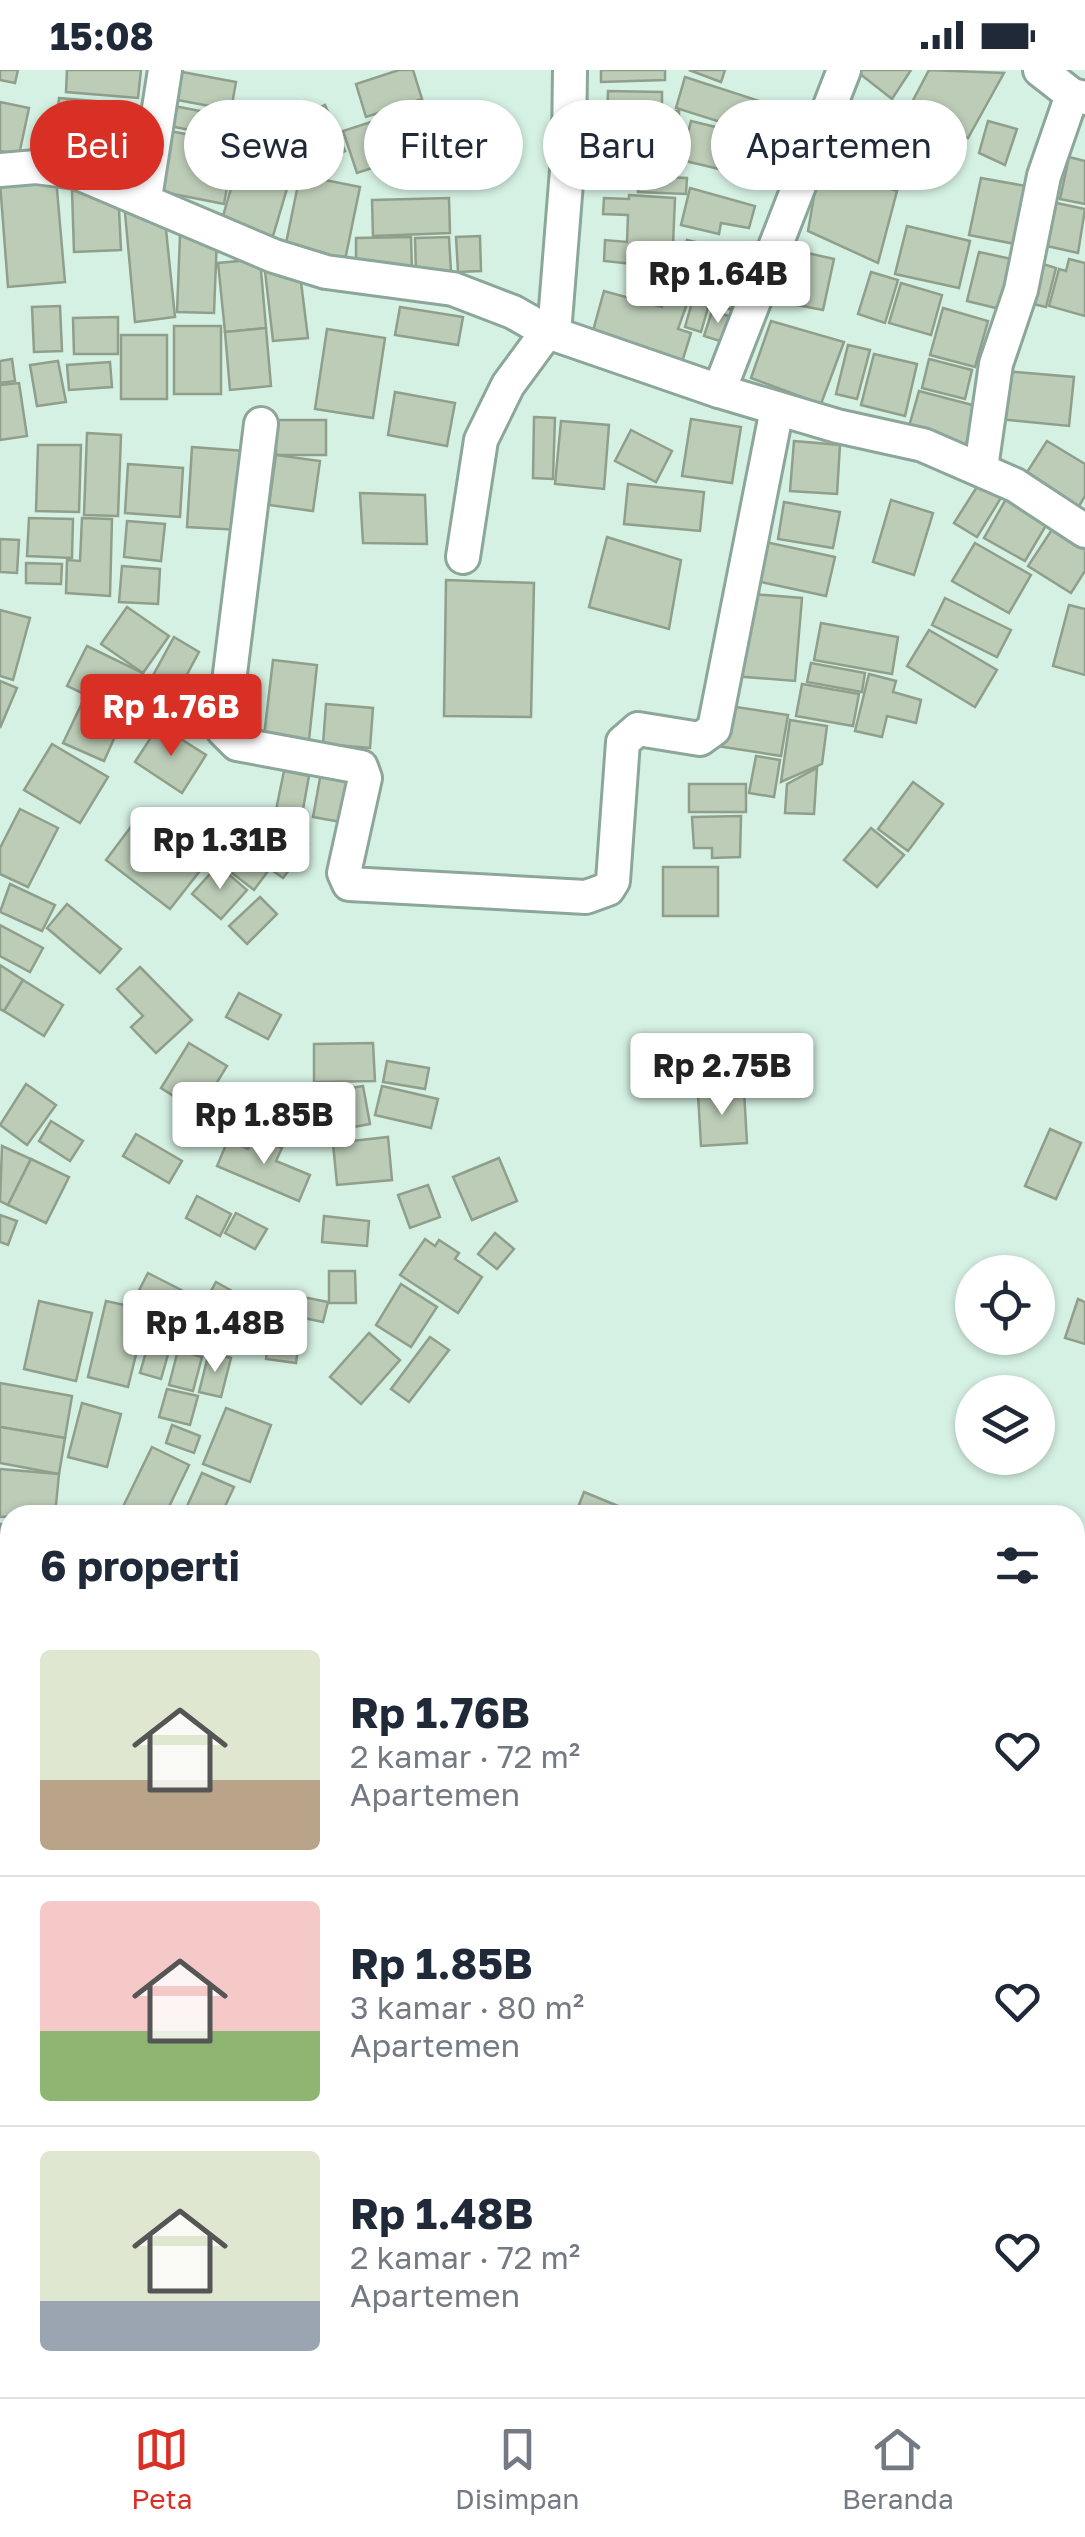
<!DOCTYPE html>
<html lang="id">
<head>
<meta charset="utf-8">
<style>
  :root { --surface:#fff; --page:#f6f6f7; --text:#1f2937; --muted:#747a83; --line:#e0e1e3; --accent:#d93025 }
  body { margin:0; font-family:"Golos Text",sans-serif; background:var(--page); color:var(--text); height:100vh; display:flex; flex-direction:column; font-size:38px; white-space:nowrap }
  * { box-sizing:border-box; margin:0 }
  p { font-size:32px; color:var(--muted) }
  .icon { flex:none; width:55px; height:55px; fill:none; stroke:currentColor; stroke-width:2; stroke-linecap:round; stroke-linejoin:round }
  .map { position:relative; flex:1; overflow:hidden }
  .drawer { position:absolute; left:0px; top:1435px; width:1085px; height:892px; display:flex; flex-direction:column; background:var(--surface); border-radius:30px 30px 0 0; box-shadow:0 2px 8px #0004 }
  .drawer>* { flex:none }
  .guide { position:absolute; left:30px; top:30px; width:1025px; height:90px; display:flex; gap:20px }
  .tools { position:absolute; left:955px; top:1185px; display:grid; gap:20px }
  .tools a { display:grid; place-items:center; width:100px; height:100px; border-radius:50%; background:var(--surface); box-shadow:0 2px 8px #0004; font-size:50px }
  .price { position:absolute; translate:-50% -85px; padding:0 22px; border-radius:10px; background:#fff; color:#222; font-size:32px; line-height:65px; filter:drop-shadow(0 2px 5px #0008) }
  .price::after { content:''; position:absolute; left:50%; top:60px; width:30px; height:22px; margin-left:-15px; background:inherit; clip-path:polygon(0 0,100% 0,50% 100%) }
  .price.current { background:var(--accent); color:#fff }
  ul { padding:0; list-style:none }
  li { display:flex; align-items:center; gap:30px; height:250px; padding:0 40px }
  li+li { border-top:2px solid var(--line) }
  li span { display:grid; place-items:center; flex:none; width:280px; height:200px; border-radius:10px; color:#555 }
  li>.icon { margin-inline-start:auto }
  span .icon { width:120px; height:120px; fill:#fffc; stroke-width:1 }
  li b { font-size:42px }
  h2 { display:flex; justify-content:space-between; align-items:center; height:120px; padding:0 40px; font-size:42px }
  .tag { padding:0 35px; border-radius:45px; background:var(--surface); box-shadow:0 2px 8px #0004; font-size:35px; line-height:90px }
  .tag.current { background:var(--accent); color:#fff }
  .status { display:flex; justify-content:space-between; align-items:center; height:70px; padding:0 50px; background:var(--surface); direction:ltr }
  .status svg { height:28px; fill:currentColor }
  .tabs { display:flex; justify-content:space-around; align-items:center; height:140px; border-top:2px solid var(--line); background:var(--surface); font-size:28px; color:var(--muted) }
  .tabs a { display:grid; justify-items:center; gap:5px }
  .tabs .current { color:var(--accent) }
  .map>svg:first-child { display:block }
  .building { fill:#bcccb7; stroke:#909f8b; stroke-width:2.5 }
  .lines { fill:none; stroke-linecap:round; stroke-linejoin:round }
  .minor-casing { stroke:#8ca69a; stroke-width:38 }
  .minor { stroke:#fff; stroke-width:32 }
</style>
</head>
<body>
<div class="status"><b>15:08</b><svg viewBox="0 0 49 12"><path d="M0 12V9h3v3zM5 12V6h3v6zM10 12V3h3v9zM15 12V0h3v12zM26 1h20v11H26zM47 4h2v5h-2z"/></svg></div>
<div class="map">
<svg width="1085" height="2327" viewBox="0 0 1085 2327">
  <rect width="100%" height="100%" fill="#d5f1e3"/>
  <g class="building">
    <path d="M0,0H18L15,13L0,10Z"/>
    <path d="M67,0H141L138,28L66,22Z"/>
    <path d="M399,0H413L422,29L366,47L356,14Z"/>
    <path d="M601,0H665V10L601,12Z"/>
    <path d="M689,0H725L721,12Z"/>
    <path d="M855,0H911L892,29Z"/>
    <path d="M929,0L1004,3L968,68L910,36Z"/>
    <path d="M177,1L236,12L231,40L172,29Z"/>
    <path d="M685,7L781,38L771,68L676,38Z"/>
    <path d="M608,21L662,22V41H679V62L607,60Z"/>
    <path d="M59,28L105,32L98,91L53,86Z"/>
    <path d="M0,32L29,38L19,85L0,81Z"/>
    <path d="M589,32H605V64L588,63Z"/>
    <path d="M325,35L345,81L312,96L291,51Z"/>
    <path d="M174,36L237,48L233,68L169,56Z"/>
    <path d="M417,37L431,79L357,103L343,61Z"/>
    <path d="M112,38L146,39L143,103L109,102Z"/>
    <path d="M841,40L911,67L895,110L825,83Z"/>
    <path d="M691,51L728,60L719,99L681,90Z"/>
    <path d="M988,51L1017,59L1005,95L979,83Z"/>
    <path d="M925,52L945,58L929,108L909,101Z"/>
    <path d="M164,60L235,73L224,134L153,120Z"/>
    <path d="M734,61L769,71L757,112L722,101Z"/>
    <path d="M617,63L648,64V100H616Z"/>
    <path d="M585,65L601,66L599,97L583,96Z"/>
    <path d="M656,65L679,66L678,103L653,102Z"/>
    <path d="M240,87L291,105L273,166L221,153Z"/>
    <path d="M1069,87L1085,91V134L1060,129Z"/>
    <path d="M819,97L897,121L878,193L808,161Z"/>
    <path d="M300,105L360,117L344,195L284,183Z"/>
    <path d="M639,106L687,108L686,124L638,122Z"/>
    <path d="M56,108L65,212L8,217L0,113Z"/>
    <path d="M981,108L1037,118L1025,176L969,165Z"/>
    <path d="M690,118L755,136L749,158L721,153L719,164L681,155Z"/>
    <path d="M118,119L121,180L74,182L72,121Z"/>
    <path d="M629,125L675,128L672,198L604,191L605,170L627,172L628,145L603,144L604,128L629,129Z"/>
    <path d="M449,128L450,163L373,166L372,130Z"/>
    <path d="M1047,131L1085,139L1078,183L1038,174Z"/>
    <path d="M164,140L175,247L135,252L125,143Z"/>
    <path d="M907,156L970,171L959,218L895,204Z"/>
    <path d="M180,165L217,166L214,243L177,242Z"/>
    <path d="M480,166L481,201L458,202L456,167Z"/>
    <path d="M411,167L412,200L356,201V168Z"/>
    <path d="M449,167L451,202L416,203L415,168Z"/>
    <path d="M687,170L707,175L696,214L676,208Z"/>
    <path d="M777,176L834,189L823,240L787,233L793,206L771,201Z"/>
    <path d="M710,181L756,192L749,218L703,206Z"/>
    <path d="M979,182L1016,190L1004,240L967,231Z"/>
    <path d="M260,189L266,258L225,262L218,193Z"/>
    <path d="M1069,189L1085,193V246L1049,236L1059,199L1066,201Z"/>
    <path d="M1043,194L1056,198L1046,237L1033,234Z"/>
    <path d="M299,196L308,268L273,271L265,201Z"/>
    <path d="M635,202L666,211L660,234L629,225Z"/>
    <path d="M871,202L898,210L885,253L858,244Z"/>
    <path d="M670,210L693,217L678,259L691,263L682,292L591,268L604,221L662,237Z"/>
    <path d="M901,213L942,225L931,265L889,253Z"/>
    <path d="M698,217L736,230L732,240L694,228Z"/>
    <path d="M693,229L709,234L701,262L685,257Z"/>
    <path d="M60,236L62,281L34,282L32,237Z"/>
    <path d="M400,237L463,247L458,275L395,265Z"/>
    <path d="M943,238L988,251L975,297L930,285Z"/>
    <path d="M712,241L732,247L723,272L704,266Z"/>
    <path d="M118,247V284H74L73,248Z"/>
    <path d="M771,251L844,272L821,334L751,308Z"/>
    <rect x="174" y="256" width="47" height="68"/>
    <path d="M266,258L271,316L230,320L225,262Z"/>
    <path d="M327,259L385,268L373,348L315,339Z"/>
    <rect x="121" y="265" width="46" height="64"/>
    <path d="M848,275L870,280L857,329L836,324Z"/>
    <path d="M874,284L917,294L905,346L861,335Z"/>
    <path d="M12,289L15,311L0,313V291Z"/>
    <path d="M929,289L972,300L965,329L922,318Z"/>
    <path d="M58,291L66,332L37,336L30,295Z"/>
    <path d="M110,292L112,317L69,320L67,295Z"/>
    <path d="M1004,301L1074,307L1069,356L999,349Z"/>
    <path d="M19,313L27,366L0,370V315Z"/>
    <path d="M919,321L976,336L966,375L908,360Z"/>
    <path d="M395,322L455,333L447,376L388,365Z"/>
    <path d="M534,347L555,348L553,409L533,408Z"/>
    <path d="M691,349L741,357L732,413L682,406Z"/>
    <rect x="276" y="350" width="50" height="35"/>
    <path d="M561,351L609,355L604,419L555,414Z"/>
    <path d="M631,360L672,381L656,412L615,391Z"/>
    <path d="M87,363L121,365L118,446L84,445Z"/>
    <path d="M794,371L840,375L837,424L790,421Z"/>
    <path d="M1047,371L1085,394V426L1075,443L1022,410Z"/>
    <path d="M38,375H81L79,442L36,441Z"/>
    <path d="M192,377L245,381L240,460L187,457Z"/>
    <path d="M276,385L320,391L313,441L269,435Z"/>
    <path d="M128,394L183,398L180,447L125,443Z"/>
    <path d="M982,409L1004,423L977,467L954,453Z"/>
    <path d="M628,414L704,422L700,461L624,454Z"/>
    <path d="M360,423L425,425L427,474L363,473Z"/>
    <path d="M1006,429L1048,452L1025,491L984,468Z"/>
    <path d="M891,430L933,443L914,505L873,492Z"/>
    <path d="M784,432L840,442L833,478L778,469Z"/>
    <path d="M29,448L73,449L72,488L27,486Z"/>
    <path d="M82,448L112,449L110,526L66,523L67,490L80,491Z"/>
    <path d="M127,451L165,454L161,491L124,487Z"/>
    <path d="M1057,452L1085,471V501L1071,523L1028,496Z"/>
    <path d="M607,467L681,490L669,559L589,537Z"/>
    <path d="M0,469L19,470L17,503L0,502Z"/>
    <path d="M761,471L835,487L826,526L752,510Z"/>
    <path d="M975,473L1031,505L1009,543L952,511Z"/>
    <path d="M26,493L62,494L61,514L26,513Z"/>
    <path d="M122,496L160,499L158,534L119,532Z"/>
    <path d="M446,510L534,513L531,647L444,646Z"/>
    <path d="M740,523L802,528L795,611L733,606Z"/>
    <path d="M945,528L1011,560L997,587L932,555Z"/>
    <path d="M1069,535L1085,539V605L1053,596Z"/>
    <path d="M127,537L169,566L143,603L101,574Z"/>
    <path d="M0,540L30,548L13,610L0,606Z"/>
    <path d="M821,553L898,567L892,604L814,590Z"/>
    <path d="M929,560L997,600L975,637L907,596Z"/>
    <path d="M174,567L199,582L176,625L150,611Z"/>
    <path d="M87,576L143,603L124,643L67,616Z"/>
    <path d="M273,590L317,595L309,670L264,666Z"/>
    <path d="M811,593L865,603L862,622L807,612Z"/>
    <path d="M869,604L896,611L893,622L921,630L916,653L887,646L882,667L855,661Z"/>
    <path d="M0,611L17,618L0,658Z"/>
    <path d="M802,614L859,624L853,656L796,646Z"/>
    <path d="M82,633L122,651L104,691L63,673Z"/>
    <path d="M326,634L373,638L370,678L323,674Z"/>
    <path d="M723,635L788,645L781,686L717,676Z"/>
    <path d="M790,650L827,656L822,694L781,712Z"/>
    <path d="M159,655L206,685L182,723L135,692Z"/>
    <path d="M52,674L108,707L80,753L24,720Z"/>
    <path d="M756,686L780,690L774,727L749,723Z"/>
    <path d="M322,697L360,704L352,754L313,747Z"/>
    <path d="M817,698L814,744L785,743L787,714Z"/>
    <path d="M284,701L309,706L302,745L276,740Z"/>
    <path d="M913,712L943,734L908,781L878,759Z"/>
    <rect x="689" y="714" width="57" height="28"/>
    <path d="M20,739L58,758L28,817L0,804V778Z"/>
    <path d="M260,740L308,775L283,808L235,774Z"/>
    <path d="M139,746L203,797L170,839L106,790Z"/>
    <path d="M741,746L740,787L712,788V778H694L692,747Z"/>
    <path d="M871,758L904,785L877,817L844,790Z"/>
    <path d="M233,774L268,801L254,820L218,792Z"/>
    <path d="M218,795L247,820L221,849L192,824Z"/>
    <rect x="663" y="797" width="55" height="49"/>
    <path d="M10,814L55,835L42,861L0,842Z"/>
    <path d="M260,827L277,844L247,874L229,856Z"/>
    <path d="M67,834L121,879L100,903L47,858Z"/>
    <path d="M0,855L43,878L30,902L0,886Z"/>
    <path d="M0,895L23,910L4,941L0,939Z"/>
    <path d="M140,897L192,950L156,983L131,957L143,946L117,919Z"/>
    <path d="M23,910L63,935L44,966L4,941Z"/>
    <path d="M239,923L281,945L268,969L226,947Z"/>
    <path d="M189,973L227,996L199,1042L161,1018Z"/>
    <path d="M373,973L375,1011L314,1012V974Z"/>
    <path d="M387,991L429,998L425,1019L383,1012Z"/>
    <path d="M26,1014L56,1035L27,1075L0,1055Z"/>
    <path d="M363,1016L370,1054L283,1070L276,1031Z"/>
    <path d="M382,1016L438,1029L431,1058L375,1045Z"/>
    <path d="M744,1021L747,1073L701,1076L698,1024Z"/>
    <path d="M51,1051L83,1071L70,1091L39,1071Z"/>
    <path d="M1050,1059L1081,1073L1056,1129L1025,1116Z"/>
    <path d="M136,1064L182,1091L169,1113L123,1086Z"/>
    <path d="M254,1066L282,1078L276,1091L310,1105L299,1131L217,1096L228,1070L248,1079Z"/>
    <path d="M388,1067L392,1110L337,1115L333,1073Z"/>
    <path d="M2,1076L31,1089L8,1135L0,1131Z"/>
    <path d="M499,1088L517,1131L472,1150L453,1107Z"/>
    <path d="M31,1089L69,1107L46,1153L8,1135Z"/>
    <path d="M428,1115L440,1147L410,1158L398,1125Z"/>
    <path d="M197,1126L231,1144L220,1166L186,1148Z"/>
    <path d="M236,1143L267,1159L255,1179L225,1163Z"/>
    <path d="M0,1145L17,1151L8,1175L0,1172Z"/>
    <path d="M324,1146L369,1151L367,1176L322,1172Z"/>
    <path d="M495,1163L514,1179L497,1199L478,1184Z"/>
    <path d="M425,1169L435,1176L439,1170L459,1183L455,1189L482,1207L458,1243L400,1205Z"/>
    <path d="M329,1201H355L356,1233H329Z"/>
    <path d="M148,1203L246,1253L233,1278L135,1228Z"/>
    <path d="M216,1212L257,1235L248,1251L207,1228Z"/>
    <path d="M401,1214L437,1237L411,1277L376,1255Z"/>
    <path d="M298,1226L328,1232L323,1252L294,1246Z"/>
    <path d="M1078,1229L1085,1232V1274L1065,1268Z"/>
    <path d="M39,1231L92,1243L76,1311L24,1299Z"/>
    <path d="M106,1231L147,1240L128,1317L88,1307Z"/>
    <path d="M271,1253L301,1257L296,1293L266,1289Z"/>
    <path d="M369,1263L400,1290L361,1334L330,1307Z"/>
    <path d="M430,1267L449,1280L409,1332L391,1319Z"/>
    <path d="M148,1275L169,1281L161,1309L140,1303Z"/>
    <path d="M178,1280L202,1287L193,1321L169,1315Z"/>
    <path d="M209,1282L231,1288L221,1327L199,1322Z"/>
    <path d="M0,1313L72,1326L65,1368L0,1357Z"/>
    <path d="M167,1319L198,1326L190,1355L159,1347Z"/>
    <path d="M82,1333L121,1344L107,1397L68,1387Z"/>
    <path d="M226,1338L271,1355L250,1412L203,1394Z"/>
    <path d="M172,1355L200,1366L194,1383L166,1373Z"/>
    <path d="M0,1357L65,1368L59,1404L0,1393Z"/>
    <path d="M152,1377L189,1395L165,1445H119Z"/>
    <path d="M0,1399L59,1404L55,1445L0,1447Z"/>
    <path d="M202,1403L234,1417L221,1445H183Z"/>
    <path d="M584,1422L623,1438L620,1445H575Z"/>
    <path d="M0,1454L10,1455V1491L0,1489Z"/>
    <rect x="0" y="1507" width="10" height="47"/>
    <path d="M1085,1509V1549L1075,1541V1522Z"/>
    <path d="M1081,1552L1085,1555V1583L1075,1576V1561Z"/>
    <path d="M10,1652V1701L0,1702V1653Z"/>
    <path d="M10,1713V1772H0V1714Z"/>
    <path d="M10,1840V1897L0,1890V1855Z"/>
    <path d="M1085,1930V1976L1075,1957V1935Z"/>
    <path d="M1075,2061L1085,2067V2077L1075,2094Z"/>
    <path d="M3,2078L10,2097V2140L0,2144Z"/>
    <path d="M1085,2100V2136L1075,2129V2113Z"/>
    <path d="M1075,2177L1085,2180V2267L1075,2264Z"/>
    <path d="M155,2318H222L220,2327Z"/>
    <path d="M234,2318H267L265,2327H232Z"/>
    <path d="M275,2318H309L310,2327H276Z"/>
    <path d="M393,2318H432L430,2327H390Z"/>
    <path d="M518,2318H558L553,2327H538Z"/>
    <path d="M644,2318H708L705,2327H652L654,2324Z"/>
    <path d="M744,2318H775L792,2327H739Z"/>
    <path d="M890,2318H902L934,2327H887Z"/>
    <path d="M977,2318H1021L1019,2327L975,2325Z"/>
  </g>
  <g class="lines">
    <g class="minor-casing">
      <g id="minor">
        <path d="M1040,0L1072,25L1085,28"/>
        <path d="M0,100L36,97L76,102L274,186L326,202L453,219L513,242L548,262L719,321L837,356L923,375L1015,415L1085,461"/>
        <path d="M145,128L165,0"/>
        <path d="M719,321L844,0"/>
        <path d="M261,354L223,660L237,674L361,697L365,708L344,803L349,814L586,827L608,819L613,811L623,672L638,659L700,669L714,659L777,339"/>
        <path d="M981,398L996,294L1021,220L1044,106L1072,25"/>
        <path d="M463,487L481,370L508,315L555,251L569,75L570,0"/>
        <path d="M1075,1688L1085,1644"/>
        <path d="M0,2057L10,2055"/>
        <path d="M1075,2146L1085,2150"/>
        <path d="M87,2318L130,2327"/>
        <path d="M596,2318L615,2327"/>
        <path d="M344,2327L347,2318"/>
      </g>
    </g>
    <use href="#minor" class="minor"/>
  </g>
</svg>
<div class="tools">
<a><svg class="icon" aria-label="locate" viewBox="0 0 24 24"><circle cx="12" cy="12" r="6"/><path d="M12 2v4M12 18v4M2 12h4M18 12h4"/></svg></a>
<a><svg class="icon" aria-label="layers" viewBox="0 0 24 24"><path d="M12 4l9 5-9 5-9-5zM3 14l9 5 9-5"/></svg></a>
</div>
<b class="price" style="left:718px;top:256px">Rp 1.64B</b>
<b class="price current" style="left:171px;top:689px">Rp 1.76B</b>
<b class="price" style="left:220px;top:822px">Rp 1.31B</b>
<b class="price" style="left:722px;top:1048px">Rp 2.75B</b>
<b class="price" style="left:264px;top:1097px">Rp 1.85B</b>
<b class="price" style="left:215px;top:1305px">Rp 1.48B</b>
<div class="guide">
<a class="tag current">Beli</a>
<a class="tag">Sewa</a>
<a class="tag">Filter</a>
<a class="tag">Baru</a>
<a class="tag">Apartemen</a>
</div>
<section class="drawer">
<h2>6 properti<svg class="icon" aria-label="filters" viewBox="0 0 24 24"><path d="M4 7h16M4 17h16"/><circle cx="9" cy="7" r="2"/><circle cx="15" cy="17" r="2"/></svg></h2>
<ul>
<li><span style="background:linear-gradient(#dfe7d0 65%,#b9a48a 0)"><svg class="icon" aria-label="home" viewBox="0 0 24 24"><path d="M3 11l9-7 9 7M6 9v11h12V9"/></svg></span><div><b>Rp 1.76B</b><p>2 kamar · 72 m²</p><p>Apartemen</p></div><svg class="icon" aria-label="heart" viewBox="0 0 24 24"><path d="M12 20l-8-8c-3-5 5-10 8-4 3-6 11-1 8 4z"/></svg></li>
<li><span style="background:linear-gradient(#f6c9c9 65%,#8fb573 0)"><svg class="icon" aria-label="home" viewBox="0 0 24 24"><path d="M3 11l9-7 9 7M6 9v11h12V9"/></svg></span><div><b>Rp 1.85B</b><p>3 kamar · 80 m²</p><p>Apartemen</p></div><svg class="icon" aria-label="heart" viewBox="0 0 24 24"><path d="M12 20l-8-8c-3-5 5-10 8-4 3-6 11-1 8 4z"/></svg></li>
<li><span style="background:linear-gradient(#dfe7d0 75%,#9aa5b1 0)"><svg class="icon" aria-label="home" viewBox="0 0 24 24"><path d="M3 11l9-7 9 7M6 9v11h12V9"/></svg></span><div><b>Rp 1.48B</b><p>2 kamar · 72 m²</p><p>Apartemen</p></div><svg class="icon" aria-label="heart" viewBox="0 0 24 24"><path d="M12 20l-8-8c-3-5 5-10 8-4 3-6 11-1 8 4z"/></svg></li>
</ul>
</section>
</div>
<nav class="tabs">
<a class="current"><svg class="icon" aria-label="map" viewBox="0 0 24 24"><path d="M3 6l6-2 6 2 6-2v14l-6 2-6-2-6 2zM9 4v14M15 6v14"/></svg>Peta</a>
<a><svg class="icon" aria-label="saved" viewBox="0 0 24 24"><path d="M7 4h10v16l-5-4-5 4z"/></svg>Disimpan</a>
<a><svg class="icon" aria-label="home" viewBox="0 0 24 24"><path d="M3 11l9-7 9 7M6 9v11h12V9"/></svg>Beranda</a>
</nav>
</body>
</html>
